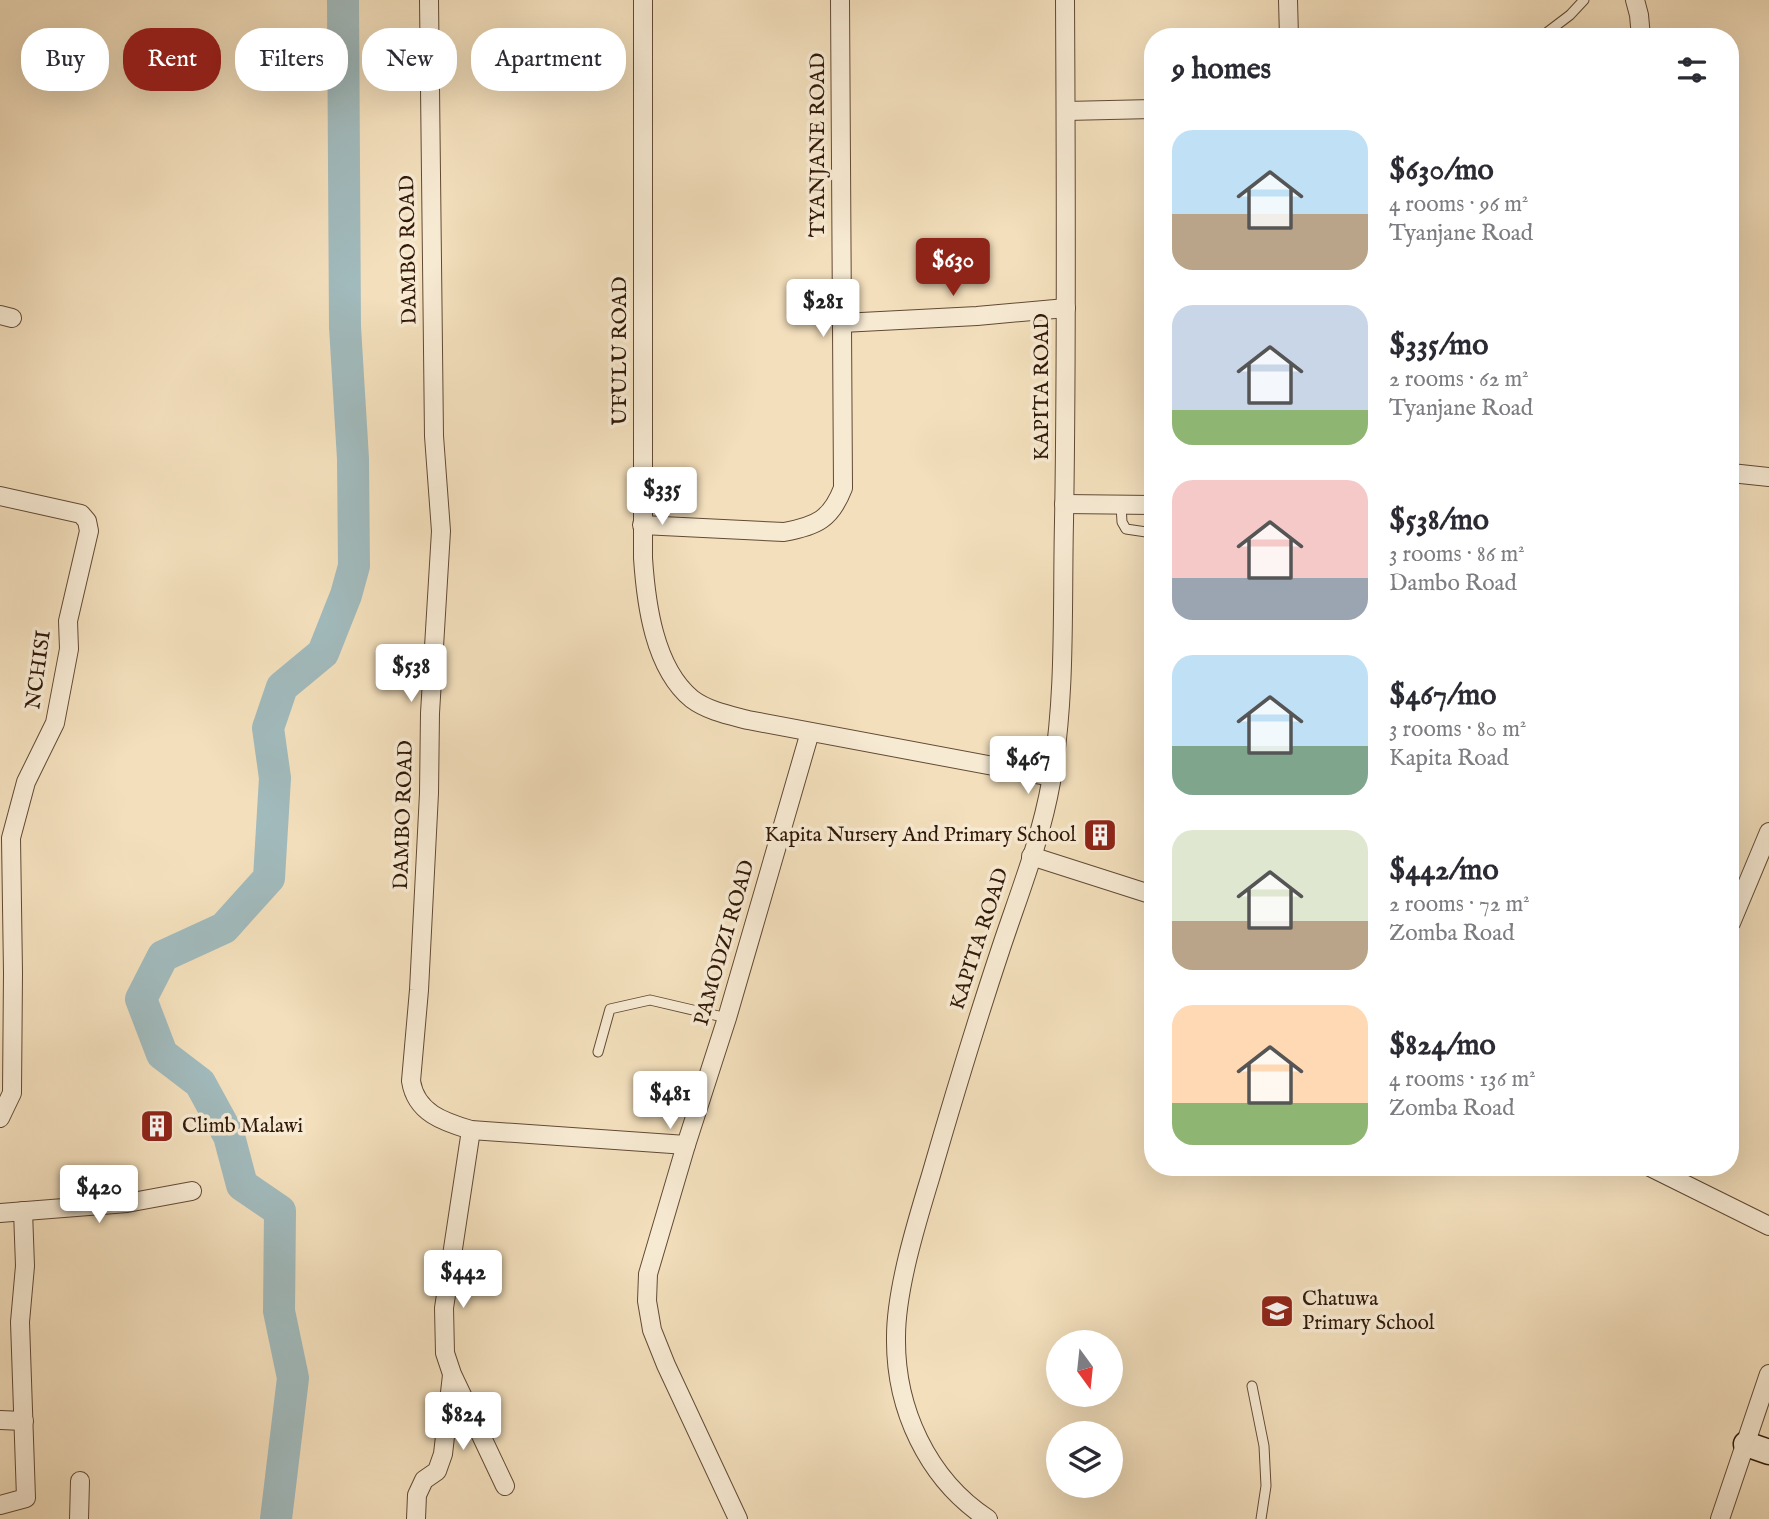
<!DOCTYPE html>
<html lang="en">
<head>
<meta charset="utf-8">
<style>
  :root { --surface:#fff; --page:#f2f2f3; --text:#2b2b33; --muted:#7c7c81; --accent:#8f2418 }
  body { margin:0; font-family:"IM FELL English",serif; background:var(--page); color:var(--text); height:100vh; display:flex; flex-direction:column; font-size:26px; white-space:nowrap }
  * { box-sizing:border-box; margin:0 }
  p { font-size:23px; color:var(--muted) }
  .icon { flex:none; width:38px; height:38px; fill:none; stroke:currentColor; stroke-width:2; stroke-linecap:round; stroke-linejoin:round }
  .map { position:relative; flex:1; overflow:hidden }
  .drawer { position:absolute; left:1144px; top:28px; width:595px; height:1148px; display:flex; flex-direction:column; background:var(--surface); border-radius:28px; box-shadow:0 7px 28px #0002 }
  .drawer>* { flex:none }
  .hud { position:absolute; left:21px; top:28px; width:665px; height:63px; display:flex; gap:14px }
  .needle { width:46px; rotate:165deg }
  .controls { position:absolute; left:1046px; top:1330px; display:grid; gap:14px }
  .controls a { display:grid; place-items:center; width:77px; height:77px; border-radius:50%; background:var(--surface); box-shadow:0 7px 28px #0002; font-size:35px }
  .price { position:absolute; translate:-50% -60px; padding:0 16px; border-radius:7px; background:#fff; color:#222; font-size:23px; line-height:46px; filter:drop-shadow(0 2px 4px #0008) }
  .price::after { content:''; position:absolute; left:50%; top:42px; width:21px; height:16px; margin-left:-10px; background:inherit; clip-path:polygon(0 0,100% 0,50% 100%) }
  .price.current { background:var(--accent); color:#fff }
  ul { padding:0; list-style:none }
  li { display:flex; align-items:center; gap:21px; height:175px; padding:0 28px }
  li span { display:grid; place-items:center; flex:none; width:196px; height:140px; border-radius:21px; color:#555 }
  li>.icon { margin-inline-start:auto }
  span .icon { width:84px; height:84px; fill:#fffc; stroke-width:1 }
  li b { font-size:30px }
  h2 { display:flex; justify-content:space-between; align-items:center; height:84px; padding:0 28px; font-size:30px }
  .tag { padding:0 24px; border-radius:28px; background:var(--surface); box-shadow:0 7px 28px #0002; font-size:24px; line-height:63px }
  .tag.current { background:var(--accent); color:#fff }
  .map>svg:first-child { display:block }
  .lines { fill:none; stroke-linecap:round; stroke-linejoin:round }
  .river { stroke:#a1babc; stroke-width:32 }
  .lane-casing { stroke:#624a35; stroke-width:11 }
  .street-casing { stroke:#624a35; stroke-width:20 }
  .secondary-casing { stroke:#311808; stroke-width:27 }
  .lane { stroke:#f7ead3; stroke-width:9 }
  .street { stroke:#f7ead3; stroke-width:18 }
  .secondary { stroke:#f7ead3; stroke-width:24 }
  .labels { text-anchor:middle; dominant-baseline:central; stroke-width:7; stroke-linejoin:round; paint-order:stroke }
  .street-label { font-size:21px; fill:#311808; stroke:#f7ead3 }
  .poi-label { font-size:21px; fill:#311808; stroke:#f7ead3; text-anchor:start }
</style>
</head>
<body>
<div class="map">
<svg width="1769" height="1519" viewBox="0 0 1769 1519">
  <rect width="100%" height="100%" fill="#f3dfbc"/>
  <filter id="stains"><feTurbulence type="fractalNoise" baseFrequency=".00286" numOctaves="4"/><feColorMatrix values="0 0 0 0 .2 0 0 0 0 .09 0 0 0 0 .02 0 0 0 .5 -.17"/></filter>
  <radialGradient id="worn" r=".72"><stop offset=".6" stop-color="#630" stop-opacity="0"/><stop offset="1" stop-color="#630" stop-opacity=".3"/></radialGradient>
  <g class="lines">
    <path class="river" d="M276,1519L293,1378L279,1311L280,1211L242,1185L229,1136L200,1083L162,1054L141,999L163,956L224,928L269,878L275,778L268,728L282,687L323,653L346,595L354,566L353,459L345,327L343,0"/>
    <g class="lane-casing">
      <g id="lane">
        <path d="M1423,37L1432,35L1441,37"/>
        <path d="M1541,37L1570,15L1584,0"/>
        <path d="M1121,505L1122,522L1126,529L1153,533"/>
        <path d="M598,1052L610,1009L650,1000L727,1018"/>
        <path d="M1252,1386L1264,1446L1266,1486L1261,1519"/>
      </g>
    </g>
    <g class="street-casing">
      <g id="street">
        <path d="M429,0L434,436L441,531L430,713L429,793L419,990L411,1081C416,1113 444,1122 471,1130L686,1145"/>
        <path d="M643,0V558C646,603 654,668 692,699C708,711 729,715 748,720L1052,777"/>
        <path d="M1288,0L1289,37"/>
        <path d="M1635,0L1639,15L1641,37"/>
        <path d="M1066,111L1153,109"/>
        <path d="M0,315L12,318"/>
        <path d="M842,323L977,316L1066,308"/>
        <path d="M1731,473L1769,477"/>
        <path d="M0,496L81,514L87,521L89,531L68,621L69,649L55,723L26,782L11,838L13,973L12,1093L0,1118"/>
        <path d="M1064,504L1153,505"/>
        <path d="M642,525L784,532C817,526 831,519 843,488L840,0"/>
        <path d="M1031,856L1153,895"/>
        <path d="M1731,923L1769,832"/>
        <path d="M471,1130L444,1308L445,1353L452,1374L505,1486"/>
        <path d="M1650,1167L1769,1226"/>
        <path d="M0,1213L127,1203L192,1191"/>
        <path d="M0,1420L24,1421"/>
        <path d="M0,1505L26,1498L20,1322L25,1266L23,1211"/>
        <path d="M79,1519L80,1481"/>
        <path d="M416,1519L417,1495L424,1480L437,1471L443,1454L452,1375"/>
        <path d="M738,1519L666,1365L652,1330L647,1301L648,1274L686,1145L727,1018L810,732"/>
        <path d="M988,1519C927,1479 895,1408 896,1337C896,1289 917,1221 931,1175C953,1099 976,1023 1001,948C1019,894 1041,839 1051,782C1066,697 1062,608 1064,522C1067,348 1066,174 1065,0"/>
        <path d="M1720,1519L1769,1374"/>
      </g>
    </g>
    <g class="secondary-casing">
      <path id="secondary" d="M1746,1444L1769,1452"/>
    </g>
    <use href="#lane" class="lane"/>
    <use href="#street" class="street"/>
    <use href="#secondary" class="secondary"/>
  </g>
  <defs>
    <g id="building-square" transform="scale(1.75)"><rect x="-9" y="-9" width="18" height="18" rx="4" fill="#8f2418" stroke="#f7ead3"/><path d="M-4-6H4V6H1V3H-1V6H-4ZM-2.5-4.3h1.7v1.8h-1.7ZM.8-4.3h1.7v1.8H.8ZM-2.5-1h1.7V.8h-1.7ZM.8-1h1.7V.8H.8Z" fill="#fff"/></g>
    <g id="school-square" transform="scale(1.75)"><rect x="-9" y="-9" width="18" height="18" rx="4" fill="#8f2418" stroke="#f7ead3"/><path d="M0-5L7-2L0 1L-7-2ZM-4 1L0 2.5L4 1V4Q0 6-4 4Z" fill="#fff"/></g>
  </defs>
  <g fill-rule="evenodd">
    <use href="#building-square" x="1100" y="835"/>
    <use href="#building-square" x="157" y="1126"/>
    <use href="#school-square" x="1277" y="1311"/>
  </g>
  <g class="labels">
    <g class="street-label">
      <text transform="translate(818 145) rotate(-90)">TYANJANE ROAD</text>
      <text transform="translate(409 250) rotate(-91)">DAMBO ROAD</text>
      <text transform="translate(620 351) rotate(-90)">UFULU ROAD</text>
      <text transform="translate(1042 387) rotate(-90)">KAPITA ROAD</text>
      <text transform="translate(39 670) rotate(-82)">NCHISI</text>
      <text transform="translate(404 815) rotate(-88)">DAMBO ROAD</text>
      <text transform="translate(980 939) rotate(-72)">KAPITA ROAD</text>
      <text transform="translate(725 943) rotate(-74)">PAMODZI ROAD</text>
    </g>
    <g class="poi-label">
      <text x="1076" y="835" text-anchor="end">Kapita Nursery And Primary School</text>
      <text x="182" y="1126">Climb Malawi</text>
      <text x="1302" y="1299">Chatuwa<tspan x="1302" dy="24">Primary School</tspan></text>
    </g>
  </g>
  <rect width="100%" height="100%" filter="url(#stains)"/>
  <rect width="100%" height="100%" fill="url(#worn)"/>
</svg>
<div class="controls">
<a><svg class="needle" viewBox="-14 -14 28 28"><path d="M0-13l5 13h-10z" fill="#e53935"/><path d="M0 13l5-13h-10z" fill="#7c7c81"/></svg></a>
<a><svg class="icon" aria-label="layers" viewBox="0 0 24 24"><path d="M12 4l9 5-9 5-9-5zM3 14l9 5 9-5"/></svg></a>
</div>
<b class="price current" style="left:953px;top:298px">$630</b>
<b class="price" style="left:823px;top:339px">$281</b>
<b class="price" style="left:662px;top:527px">$335</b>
<b class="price" style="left:411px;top:704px">$538</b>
<b class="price" style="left:1028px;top:796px">$467</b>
<b class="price" style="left:670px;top:1131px">$481</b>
<b class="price" style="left:99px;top:1225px">$420</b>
<b class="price" style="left:463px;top:1310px">$442</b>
<b class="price" style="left:463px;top:1452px">$824</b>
<div class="hud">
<a class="tag">Buy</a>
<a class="tag current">Rent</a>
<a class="tag">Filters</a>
<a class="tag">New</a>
<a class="tag">Apartment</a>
</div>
<section class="drawer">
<h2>9 homes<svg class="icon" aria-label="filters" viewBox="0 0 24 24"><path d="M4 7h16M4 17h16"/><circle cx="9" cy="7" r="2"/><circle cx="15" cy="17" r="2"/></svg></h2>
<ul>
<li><span style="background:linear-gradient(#bfe0f5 60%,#b9a48a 0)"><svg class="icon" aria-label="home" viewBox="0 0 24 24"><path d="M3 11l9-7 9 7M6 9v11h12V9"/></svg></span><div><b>$630/mo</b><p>4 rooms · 96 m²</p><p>Tyanjane Road</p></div></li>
<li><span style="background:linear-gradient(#c9d6e8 75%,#8fb573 0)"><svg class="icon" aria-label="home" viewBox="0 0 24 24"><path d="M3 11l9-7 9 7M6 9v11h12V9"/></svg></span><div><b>$335/mo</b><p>2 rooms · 62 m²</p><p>Tyanjane Road</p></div></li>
<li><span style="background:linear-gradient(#f6c9c9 70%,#9aa5b1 0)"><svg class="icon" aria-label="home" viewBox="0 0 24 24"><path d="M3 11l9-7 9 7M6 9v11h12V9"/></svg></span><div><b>$538/mo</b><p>3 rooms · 86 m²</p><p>Dambo Road</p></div></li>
<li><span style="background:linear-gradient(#bfe0f5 65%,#7fa58c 0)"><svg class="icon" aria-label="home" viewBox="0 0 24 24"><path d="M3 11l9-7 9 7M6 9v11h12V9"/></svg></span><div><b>$467/mo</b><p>3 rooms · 80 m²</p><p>Kapita Road</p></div></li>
<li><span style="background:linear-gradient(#dfe7d0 65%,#b9a48a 0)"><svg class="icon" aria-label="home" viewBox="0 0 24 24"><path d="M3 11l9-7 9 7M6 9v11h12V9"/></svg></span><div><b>$442/mo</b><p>2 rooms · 72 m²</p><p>Zomba Road</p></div></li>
<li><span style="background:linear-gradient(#ffd9b3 70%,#8fb573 0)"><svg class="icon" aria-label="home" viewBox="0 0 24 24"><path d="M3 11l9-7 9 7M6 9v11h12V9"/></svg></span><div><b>$824/mo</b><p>4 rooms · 136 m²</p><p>Zomba Road</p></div></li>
</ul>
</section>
</div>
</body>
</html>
